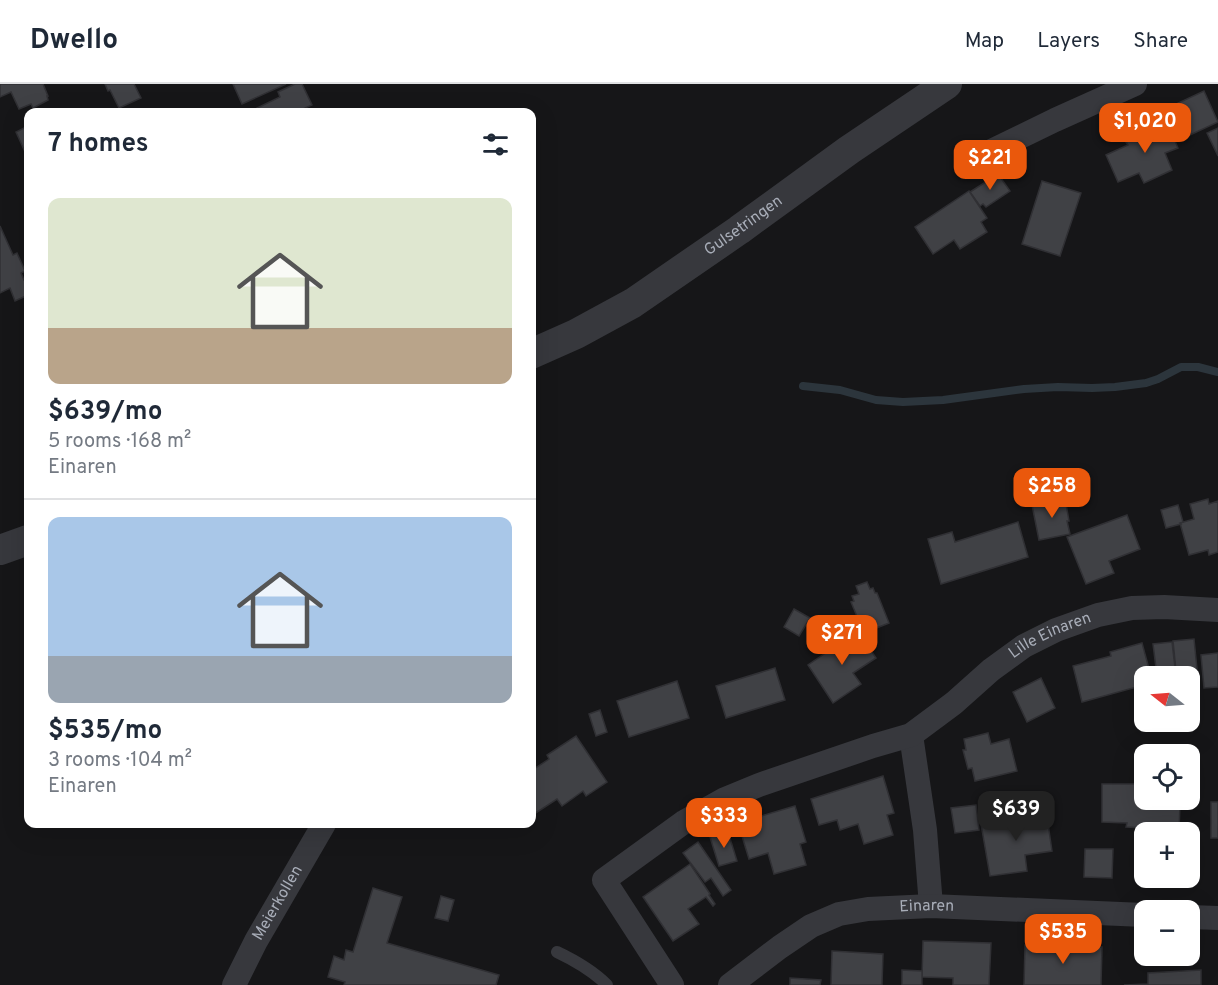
<!DOCTYPE html>
<html lang="en">
<head>
<meta charset="utf-8">
<style>
  :root { --surface:#fff; --page:#f2f2f3; --text:#1f2937; --muted:#747a83; --line:#e0e1e3; --accent:#ea580c }
  body { margin:0; font-family:Overpass,sans-serif; background:var(--page); color:var(--text); height:100vh; display:flex; flex-direction:column; font-size:22px; white-space:nowrap }
  * { box-sizing:border-box; margin:0 }
  p { font-size:20px; color:var(--muted) }
  .icon { flex:none; width:33px; height:33px; fill:none; stroke:currentColor; stroke-width:2; stroke-linecap:round; stroke-linejoin:round }
  .map { position:relative; flex:1; overflow:hidden }
  .details { position:absolute; left:24px; top:24px; width:512px; height:720px; display:flex; flex-direction:column; background:var(--surface); border-radius:12px; box-shadow:0 6px 24px #0002 }
  .details>* { flex:none }
  .needle { width:39px; rotate:287deg }
  .controls { position:absolute; left:1134px; top:582px; display:grid; gap:12px }
  .controls a { display:grid; place-items:center; width:66px; height:66px; border-radius:12px; background:var(--surface); box-shadow:0 6px 24px #0002; font-size:30px }
  .price { position:absolute; translate:-50% -51px; padding:0 14px; border-radius:12px; background:var(--accent); color:#fff; font-size:20px; line-height:39px; filter:drop-shadow(0 2px 3px #0008) }
  .price::after { content:''; position:absolute; left:50%; top:36px; width:18px; height:14px; margin-left:-9px; background:inherit; clip-path:polygon(0 0,100% 0,50% 100%) }
  .price.current { background:#222; color:#fff }
  ul { padding:0; list-style:none }
  li { display:grid; align-content:center; gap:12px; height:318px; padding:0 24px }
  li+li { border-top:2px solid var(--line) }
  li span { display:grid; place-items:center; height:186px; border-radius:12px; color:#555 }
  li>.icon { margin-inline-start:auto }
  span .icon { width:108px; height:108px; fill:#fffc; stroke-width:1 }
  li b { font-size:26px }
  h2 { display:flex; justify-content:space-between; align-items:center; height:72px; padding:0 24px; font-size:26px }
  header { display:flex; align-items:center; gap:36px; box-sizing:border-box; height:84px; padding:0 30px; background:var(--surface); border-bottom:2px solid var(--line) }
  header strong { font-size:28px }
  nav { display:flex; gap:33px; margin-inline-start:auto; font-size:21px }
  .map>svg:first-child { display:block }
  .lines { fill:none; stroke-linecap:round; stroke-linejoin:round }
  .stream { stroke:#2c353c; stroke-width:8 }
  .building { fill:#404145; stroke:#303034; stroke-width:1.5 }
  .service { stroke:#37383d; stroke-width:12 }
  .minor { stroke:#37383d; stroke-width:24 }
  .tertiary { stroke:#37383d; stroke-width:30 }
  .labels { text-anchor:middle; dominant-baseline:central; stroke-width:5; stroke-linejoin:round; paint-order:stroke }
  .street-label { font-size:16px; fill:#a8adb8; stroke:#111113 }
</style>
</head>
<body>
<header>
<strong>Dwello</strong>
<nav><a>Map</a><a>Layers</a><a>Share</a></nav>
</header>
<div class="map">
<svg width="1218" height="901" viewBox="0 0 1218 901">
  <rect width="100%" height="100%" fill="#161618"/>
  <g class="lines">
    <path class="stream" d="M803,302L840,306L876,316L903,318L943,316L1024,305L1058,303L1092,304L1115,303L1146,299L1158,295L1181,283H1198L1218,288"/>
  </g>
  <g class="building">
    <path d="M0,0H43L48,12H47L48,16L33,24L31,20L19,25L11,8L0,13Z"/>
    <path d="M105,0H134L141,14L119,24L110,6L108,7Z"/>
    <path d="M233,0H286L242,20Z"/>
    <path d="M295,0H302L312,21L303,25L305,28H260L257,24L280,13L278,8Z"/>
    <path d="M1204,7L1218,38L1190,51L1176,20Z"/>
    <path d="M1166,36L1178,64L1165,69L1172,86L1144,99L1139,89L1118,98L1106,71L1128,61L1126,58L1143,51L1140,47Z"/>
    <path d="M28,42V66L25,68L16,48Z"/>
    <path d="M1218,44V72L1207,49Z"/>
    <path d="M998,90L1010,107L986,123L983,120L980,122L970,108Z"/>
    <path d="M1042,97L1081,109L1060,172L1022,160Z"/>
    <path d="M969,107L987,134L981,138L987,148L960,165L954,156L933,170L915,143Z"/>
    <path d="M0,142L13,171L17,169L25,187L21,189L24,196L28,194V211L15,217L10,204L0,209Z"/>
    <path d="M1065,414L1069,437H1067L1070,450L1039,456L1032,421Z"/>
    <path d="M1208,415L1209,420L1218,417V468L1209,471L1208,466L1189,471L1180,439L1194,435L1190,420Z"/>
    <path d="M1178,421L1183,438L1180,439L1181,440L1166,444L1161,426Z"/>
    <path d="M1127,431L1140,465L1109,477L1114,489L1086,500L1067,453Z"/>
    <path d="M1018,438L1028,473L941,500L928,455L952,448L955,458Z"/>
    <path d="M867,498L870,505L873,504L875,509H877L889,539L864,549L851,518L854,517L852,512L859,510L856,502Z"/>
    <path d="M794,525L810,534L799,552L784,543Z"/>
    <path d="M858,547L876,574L853,589L861,600L833,619L808,581Z"/>
    <path d="M1194,555L1197,585L1176,587L1173,557Z"/>
    <path d="M1172,558L1176,592H1157L1153,560Z"/>
    <path d="M1142,559L1151,592H1144V601L1082,618L1073,582L1111,572L1110,568Z"/>
    <path d="M1218,569V603L1204,604L1201,571Z"/>
    <path d="M775,584L785,616L726,634L716,602Z"/>
    <path d="M1041,594L1055,624L1027,638L1013,608Z"/>
    <path d="M677,597L689,634L629,653L617,617Z"/>
    <path d="M600,626L607,648L596,652L589,630Z"/>
    <path d="M988,649L991,660L1009,655L1017,687L975,697L972,684L968,685L963,666H966L964,655Z"/>
    <path d="M576,652L607,698L586,712L583,707L562,722L557,715L531,732V687L549,675L547,671Z"/>
    <path d="M883,692L894,729L887,731L893,751L864,760L858,740L840,746L837,736L819,741L811,715Z"/>
    <path d="M1102,700H1144V716H1165V720H1180L1179,748H1145V744L1126,743L1127,739L1102,738Z"/>
    <rect x="1211" y="718" width="7" height="36"/>
    <path d="M976,721L979,746L955,749L951,724Z"/>
    <path d="M795,722L806,758L800,760L806,781L774,790L768,769L749,775L738,739Z"/>
    <path d="M1046,726L1052,767L1025,771L1027,787L990,792L981,740L1008,736L1007,732Z"/>
    <path d="M728,748L737,777L719,782L710,753Z"/>
    <path d="M698,758L731,806L723,812L711,794L705,798L683,769Z"/>
    <path d="M1085,765H1113L1112,794L1084,793Z"/>
    <path d="M690,780L710,810L709,811L715,820L713,822L706,813L688,825L699,840L673,857L643,813Z"/>
    <path d="M373,804L402,813L387,859L499,891L496,901H344L345,898L328,893L334,872L344,876L346,866L353,868Z"/>
    <path d="M441,812L454,816L448,837L435,834Z"/>
    <path d="M923,857L991,859L989,901H953V894L922,893Z"/>
    <path d="M1025,861L1102,863L1101,901H1024Z"/>
    <path d="M832,867L883,870L882,901H831Z"/>
    <path d="M902,886L922,887V901H902Z"/>
    <path d="M1201,886V901H1124L1148,900V889Z"/>
    <path d="M790,894L821,896L820,901H790Z"/>
  </g>
  <g class="lines">
    <path class="service" d="M557,868C576,877 592,886 607,901"/>
    <g class="minor">
      <path d="M979,73L1055,36L1135,0"/>
      <path d="M911,651L925,746L931,822"/>
      <path d="M1190,833L1218,834"/>
      <path id="s1" d="M234,901L256,857L324,740"/>
      <path id="s2" d="M672,901L604,796L684,738L725,715L759,701L873,662L911,651L954,619L991,586L1024,562L1056,546L1098,531L1132,524L1164,523L1218,526"/>
      <path id="s3" d="M730,901L780,863L811,842L839,830L868,825L931,822L1144,831"/>
    </g>
    <g class="tertiary">
      <path id="s4" d="M531,270L576,250L633,219L739,146L849,66L947,0"/>
      <path d="M0,466L28,456"/>
    </g>
  </g>
  <g class="labels">
    <g class="street-label">
      <text stroke="none"><textPath href="#s4" startOffset="249">Gulsetringen</textPath></text>
      <text stroke="none"><textPath href="#s2" startOffset="640">Lille Einaren</textPath></text>
      <text stroke="none"><textPath href="#s1" startOffset="93">Meierkollen</textPath></text>
      <text stroke="none"><textPath href="#s3" startOffset="219">Einaren</textPath></text>
    </g>
  </g>
</svg>
<div class="controls">
<a><svg class="needle" viewBox="-14 -14 28 28"><path d="M0-13l5 13h-10z" fill="#e53935"/><path d="M0 13l5-13h-10z" fill="#747a83"/></svg></a>
<a><svg class="icon" aria-label="locate" viewBox="0 0 24 24"><circle cx="12" cy="12" r="6"/><path d="M12 2v4M12 18v4M2 12h4M18 12h4"/></svg></a>
<a>+</a>
<a>−</a>
</div>
<b class="price" style="left:1145px;top:70px">$1,020</b>
<b class="price" style="left:990px;top:107px">$221</b>
<b class="price" style="left:1052px;top:435px">$258</b>
<b class="price" style="left:842px;top:582px">$271</b>
<b class="price current" style="left:1016px;top:758px">$639</b>
<b class="price" style="left:724px;top:765px">$333</b>
<b class="price" style="left:1063px;top:881px">$535</b>
<section class="details">
<h2>7 homes<svg class="icon" aria-label="filters" viewBox="0 0 24 24"><path d="M4 7h16M4 17h16"/><circle cx="9" cy="7" r="2"/><circle cx="15" cy="17" r="2"/></svg></h2>
<ul>
<li><span style="background:linear-gradient(#dfe7d0 70%,#b9a48a 0)"><svg class="icon" aria-label="home" viewBox="0 0 24 24"><path d="M3 11l9-7 9 7M6 9v11h12V9"/></svg></span><div><b>$639/mo</b><p>5 rooms · 168 m²</p><p>Einaren</p></div></li>
<li><span style="background:linear-gradient(#a9c7e8 75%,#9aa5b1 0)"><svg class="icon" aria-label="home" viewBox="0 0 24 24"><path d="M3 11l9-7 9 7M6 9v11h12V9"/></svg></span><div><b>$535/mo</b><p>3 rooms · 104 m²</p><p>Einaren</p></div></li>
</ul>
</section>
</div>
</body>
</html>
